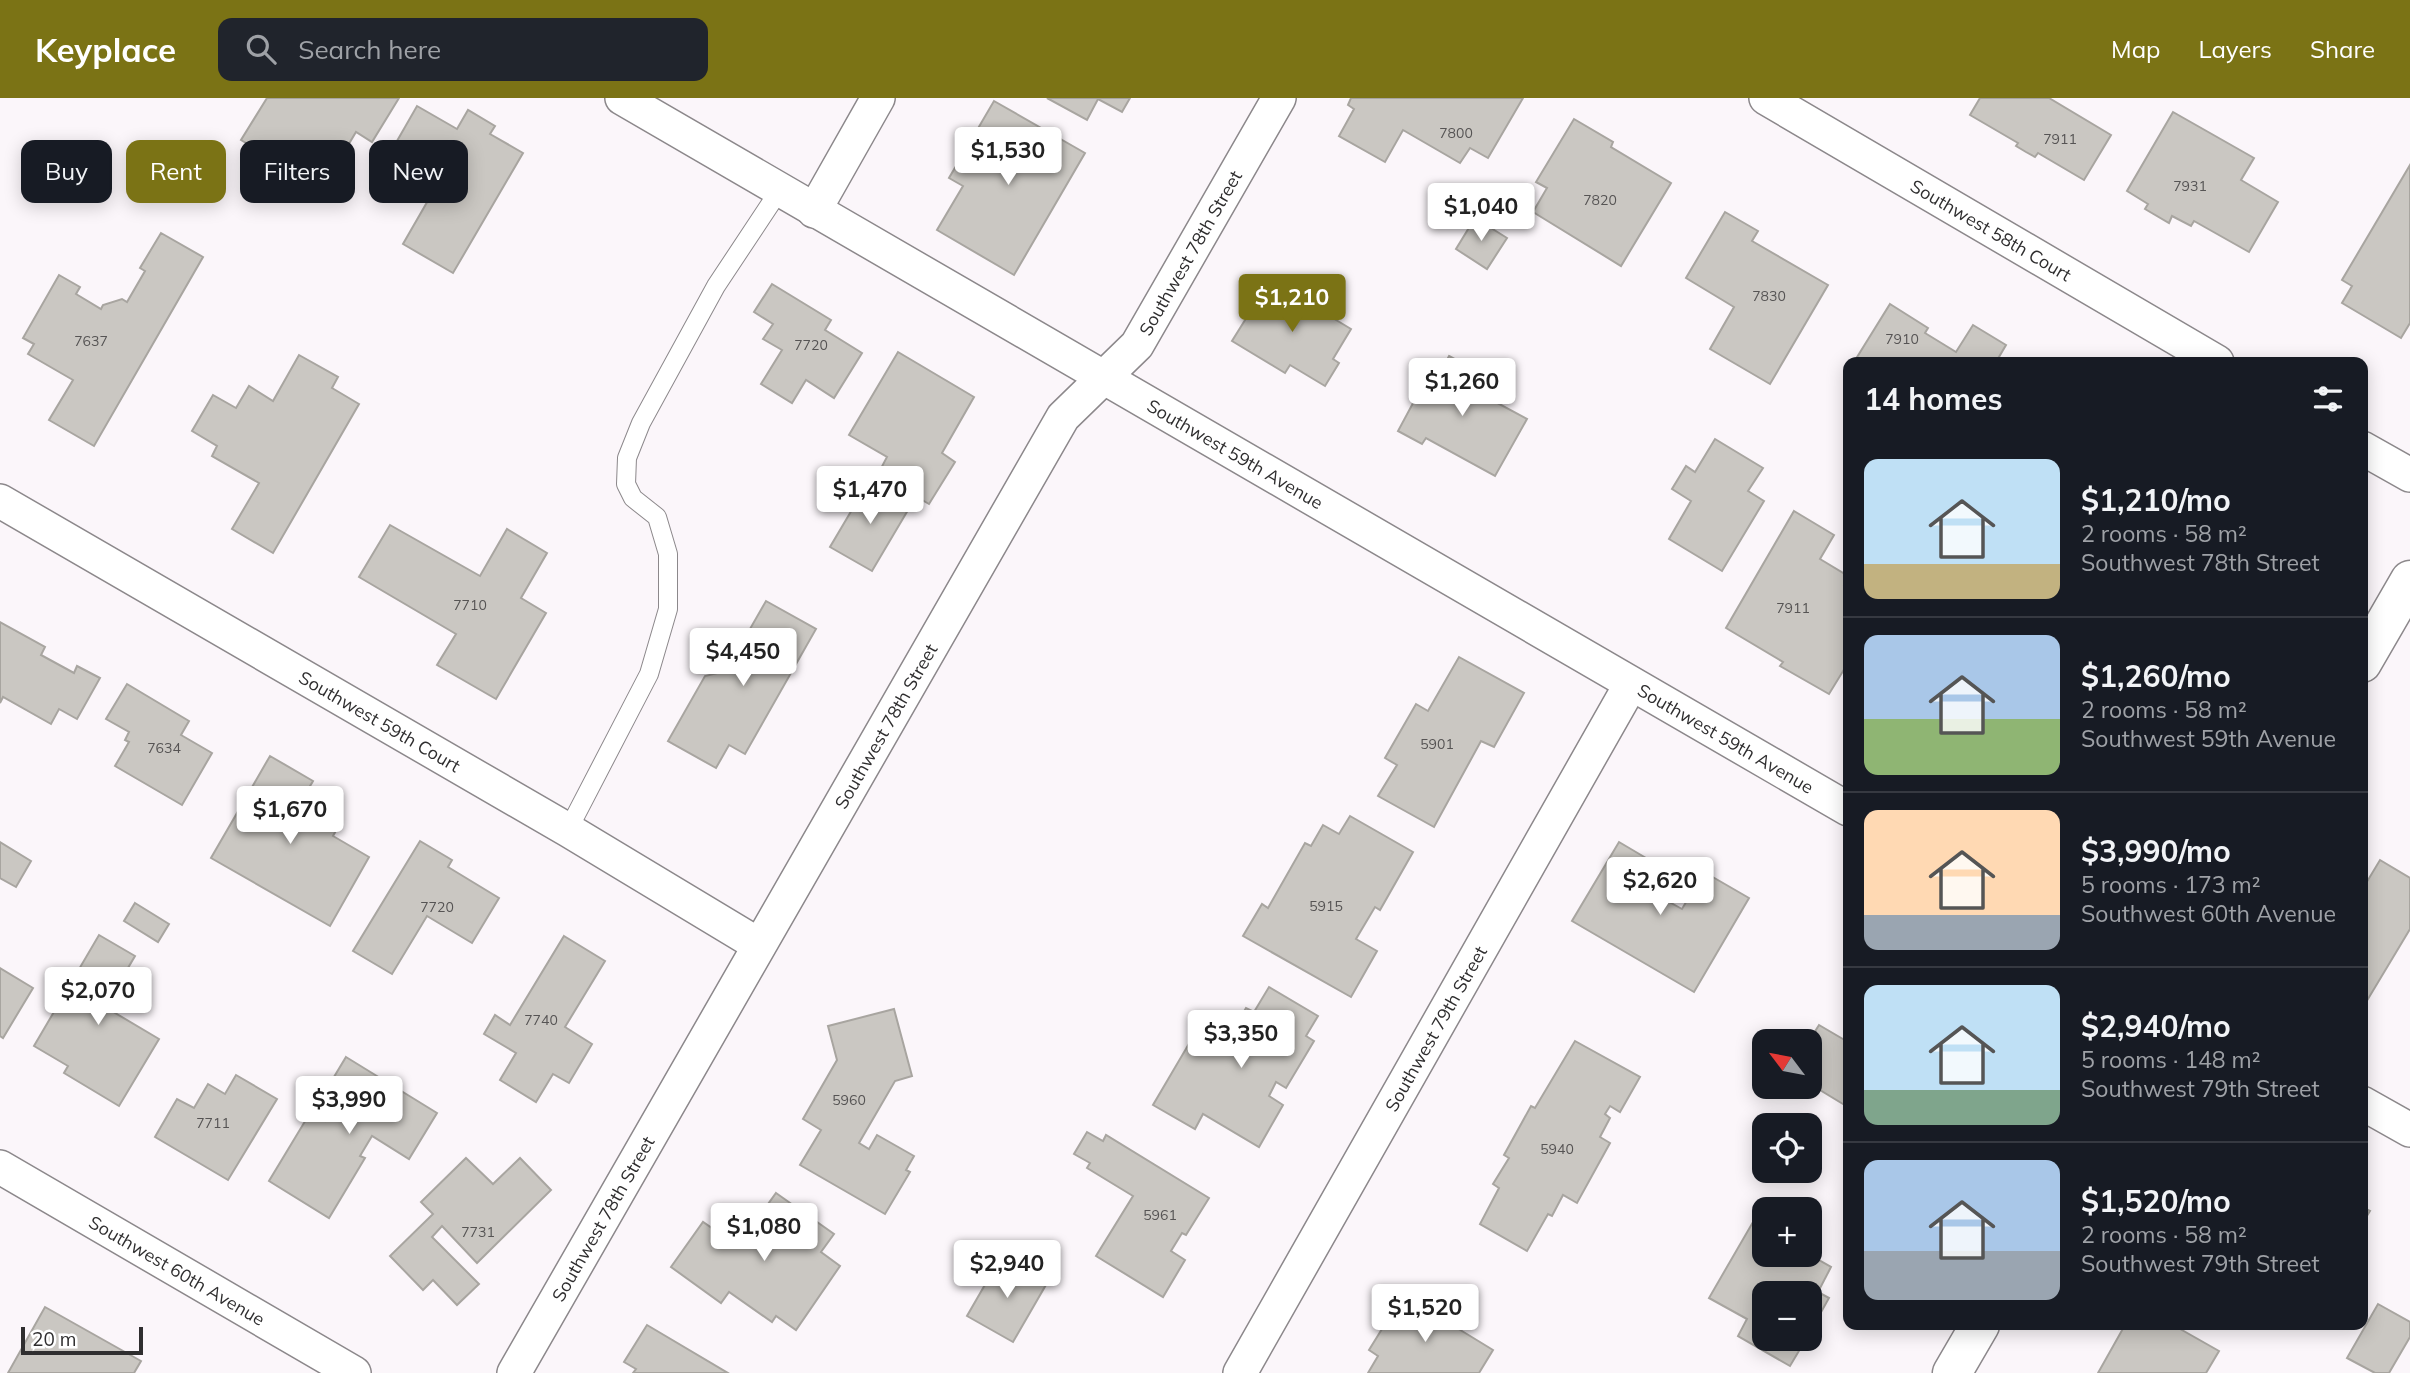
<!DOCTYPE html>
<html lang="en">
<head>
<meta charset="utf-8">
<style>
  :root { --surface:#171b24; --page:#20242c; --text:#f1f3f6; --muted:#9ea1a6; --line:#363941; --accent:#7b7315 }
  body { margin:0; font-family:Mulish,sans-serif; background:var(--page); color:var(--text); height:100vh; display:flex; flex-direction:column; font-size:26px; white-space:nowrap }
  * { box-sizing:border-box; margin:0 }
  p { font-size:23px; color:var(--muted) }
  .icon { flex:none; width:38px; height:38px; fill:none; stroke:currentColor; stroke-width:2; stroke-linecap:round; stroke-linejoin:round }
  .map { position:relative; flex:1; overflow:hidden }
  .panel { position:absolute; left:1843px; top:259px; width:525px; height:973px; display:flex; flex-direction:column; background:var(--surface); border-radius:14px; box-shadow:0 4px 18px #0003 }
  .panel>* { flex:none }
  .banner { position:absolute; left:21px; top:42px; width:665px; height:63px; display:flex; gap:14px }
  .needle { width:46px; rotate:302deg }
  .fabs { position:absolute; left:1752px; top:931px; display:grid; gap:14px }
  .fabs a { display:grid; place-items:center; width:70px; height:70px; border-radius:14px; background:var(--surface); box-shadow:0 4px 18px #0003; font-size:35px }
  .scale { position:absolute; left:21px; bottom:18px; width:122px; box-sizing:border-box; padding-left:7px; border:4px solid #2f2e2f; border-top:0; font-size:19px; line-height:24px; white-space:nowrap; color:#2f2e2f; -webkit-text-stroke:5px #fff; paint-order:stroke }
  .price { position:absolute; translate:-50% -60px; padding:0 16px; border-radius:7px; background:#fff; color:#222; font-size:23px; line-height:46px; filter:drop-shadow(0 2px 4px #0008) }
  .price::after { content:''; position:absolute; left:50%; top:42px; width:21px; height:16px; margin-left:-10px; background:inherit; clip-path:polygon(0 0,100% 0,50% 100%) }
  .price.selected { background:var(--accent); color:#fff }
  ul { padding:0; list-style:none }
  li { display:flex; align-items:center; gap:21px; height:175px; padding:0 21px }
  li+li { border-top:2px solid var(--line) }
  li span { display:grid; place-items:center; flex:none; width:196px; height:140px; border-radius:14px; color:#555 }
  li>.icon { margin-inline-start:auto }
  span .icon { width:84px; height:84px; fill:#fffc; stroke-width:1 }
  li b { font-size:30px }
  h2 { display:flex; justify-content:space-between; align-items:center; height:84px; padding:0 21px; font-size:30px }
  .pill { padding:0 24px; border-radius:14px; background:var(--surface); box-shadow:0 4px 18px #0003; font-size:24px; line-height:63px }
  .pill.selected { background:var(--accent); color:#fff }
  header { display:flex; align-items:center; gap:42px; box-sizing:border-box; height:98px; padding:0 35px; background:var(--accent); color:#fff }
  header strong { font-size:33px }
  nav { display:flex; gap:38px; margin-inline-start:auto; font-size:24px }
  .search { width:490px; height:63px; background:var(--page); display:flex; align-items:center; gap:18px; box-sizing:border-box; padding:0 24px; border-radius:14px; color:var(--muted); font-size:26px }
  .map>svg:first-child { display:block }
  .building { fill:#cac7c2; stroke:#a8a5a0; stroke-width:2 }
  .lines { fill:none; stroke-linecap:round; stroke-linejoin:round }
  .lane-casing { stroke:#8c888b; stroke-width:20 }
  .street-casing { stroke:#8c888b; stroke-width:36 }
  .secondary-casing { stroke:#8c888b; stroke-width:41 }
  .lane { stroke:#fff; stroke-width:18 }
  .street { stroke:#fff; stroke-width:33 }
  .secondary { stroke:#fff; stroke-width:38 }
  .labels { text-anchor:middle; dominant-baseline:central; stroke-width:5; stroke-linejoin:round; paint-order:stroke }
  .number-label { font-size:14px; fill:#565454 }
  .street-label { font-size:18px; fill:#2f2e2f; stroke:#fff }
</style>
</head>
<body>
<header>
<strong>Keyplace</strong>
<div class="search"><svg class="icon" aria-label="search" viewBox="0 0 24 24"><circle cx="10" cy="10" r="6"/><path d="M15 15l6 6"/></svg>Search here</div>
<nav><a>Map</a><a>Layers</a><a>Share</a></nav>
</header>
<div class="map">
<svg width="2410" height="1275" viewBox="0 0 2410 1275">
  <rect width="100%" height="100%" fill="#fbf6fa"/>
  <g class="building">
    <path d="M267,0H399L372,44L356,34L334,71L329,68L317,88L241,42Z"/>
    <path d="M1047,0H1130L1122,14L1098,1L1087,22Z"/>
    <path d="M1351,0H1523L1488,60L1470,50L1460,65L1403,32L1385,64L1339,38L1354,11L1348,7Z"/>
    <path d="M1980,0H2049L2111,37L2084,82L2038,55L2035,59L2026,54L2016,48L2018,45L1970,17Z"/>
    <path d="M994,3L1085,55L1014,177L937,132L963,88L949,80Z"/>
    <path d="M417,8L457,31L468,12L495,28L490,36L523,55L453,175L403,146L430,99L381,71Z"/>
    <path d="M2173,14L2254,60L2241,82L2278,104L2249,154L2194,123L2191,128L2172,118L2169,125L2145,111L2148,106L2127,93Z"/>
    <path d="M1574,21L1613,44L1611,49L1671,85L1621,168L1533,114L1547,90L1536,84Z"/>
    <path d="M2410,67V225L2401,240L2342,205L2352,188L2342,182Z"/>
    <path d="M1725,114L1758,133L1752,143L1828,187L1770,286L1710,251L1734,209L1686,180Z"/>
    <path d="M1475,120L1507,140L1487,171L1456,151Z"/>
    <path d="M161,135L203,159L94,348L49,322L73,282L28,256L34,246L23,240L59,177L80,189L76,196L101,211L103,207L122,201L127,204L145,173L140,170Z"/>
    <path d="M1270,182L1351,231L1333,261L1339,265L1325,288L1290,267L1285,275L1232,243Z"/>
    <path d="M772,186L831,222L825,232L862,255L834,300L806,282L792,305L761,286L782,252L763,241L773,226L754,214Z"/>
    <path d="M1890,206L1928,230L1925,235L1956,254L1973,227L2006,247L1996,264H1854Z"/>
    <path d="M898,254L974,299L942,355L955,364L929,406L878,376L887,359L849,337Z"/>
    <path d="M299,257L338,279L332,290L359,306L273,455L232,431L259,385L212,358L217,348L192,333L213,297L236,310L249,288L273,303Z"/>
    <path d="M1449,258L1484,277L1475,293L1527,321L1495,378L1426,340L1422,346L1398,333L1433,268L1441,273Z"/>
    <path d="M1715,341L1763,370L1748,393L1764,403L1722,473L1669,441L1691,403L1672,391L1686,368L1695,374Z"/>
    <path d="M869,383L911,407L872,473L830,449Z"/>
    <path d="M1794,413L1834,437L1820,461L1848,478L1844,487L1848,490V565L1829,596L1780,568L1783,564L1726,530Z"/>
    <path d="M390,427L480,478L507,431L547,455L521,500L546,515L496,601L437,567L456,536L359,479Z"/>
    <path d="M766,503L816,531L745,656L729,647L716,670L668,643L705,578L726,573Z"/>
    <path d="M0,524L45,549L41,557L74,575L77,568L100,580L77,621L59,611L51,626L3,599L0,605Z"/>
    <path d="M1459,559L1524,595L1494,649L1481,643L1434,729L1378,698L1397,667L1385,660L1416,606L1428,613Z"/>
    <path d="M127,586L189,623L181,637L212,655L182,707L115,668L129,644L125,642L129,634L106,621Z"/>
    <path d="M270,658L313,683L294,715L310,724L313,718L337,731L333,738L369,759L330,828L211,760Z"/>
    <path d="M1350,718L1413,754L1380,812L1375,809L1356,841L1377,853L1351,899L1243,838L1262,806L1268,810L1305,745L1311,748L1323,727L1339,736Z"/>
    <path d="M420,743L452,762L448,769L499,800L472,845L427,818L392,876L353,853Z"/>
    <path d="M0,744L31,763L16,789L0,780Z"/>
    <path d="M1619,744L1668,773L1655,796L1682,811L1704,774L1749,800L1694,894L1572,823Z"/>
    <path d="M2380,762L2410,780V831L2362,911V792Z"/>
    <path d="M135,805L169,826L158,844L124,823Z"/>
    <path d="M99,837L135,858L105,909L159,941L119,1008L64,975L68,968L34,948Z"/>
    <path d="M564,838L605,863L565,929L592,946L569,985L553,976L536,1004L500,982L516,955L484,936L495,917L510,927Z"/>
    <path d="M0,870L33,890L3,940L0,938Z"/>
    <path d="M1269,889L1318,918L1306,938L1314,943L1286,990L1276,984L1269,998L1283,1007L1259,1049L1203,1016L1195,1031L1153,1007L1197,932L1224,948L1246,910L1254,914Z"/>
    <path d="M894,911L912,978L895,983L859,1045L869,1051L877,1037L914,1058L906,1072L910,1074L885,1116L800,1067L821,1032L803,1021L837,962L828,928Z"/>
    <path d="M1819,927L1848,944V1009L1810,986L1809,943Z"/>
    <path d="M1575,943L1640,979L1620,1014L1610,1008L1605,1016L1610,1020L1600,1039L1610,1045L1577,1105L1563,1097L1552,1118L1548,1116L1527,1153L1480,1126L1499,1090L1493,1086L1509,1060L1504,1057L1531,1008L1535,1010Z"/>
    <path d="M346,959L437,1015L409,1061L372,1038L360,1058L365,1060L329,1120L269,1083L310,1015L325,1023L334,1007L322,999Z"/>
    <path d="M236,977L277,1001L228,1082L155,1039L177,1001L194,1010L208,986L225,996Z"/>
    <path d="M1087,1034L1103,1043L1106,1037L1209,1100L1186,1137L1182,1135L1171,1153L1185,1162L1163,1199L1096,1158L1133,1098L1087,1070L1090,1065L1074,1056Z"/>
    <path d="M466,1060L493,1086L520,1060L551,1092L477,1165L442,1128L432,1139L479,1186L457,1207L433,1182L423,1192L390,1158L433,1116L421,1104Z"/>
    <path d="M776,1095L834,1136L821,1154L840,1168L796,1232L776,1218L772,1224L729,1194L721,1205L671,1169L703,1124L738,1148Z"/>
    <path d="M2362,1109L2370,1113L2362,1126Z"/>
    <path d="M1753,1124L1764,1130V1157H1810L1831,1169L1818,1194L1829,1200L1810,1234V1195H1764V1241H1806L1790,1268L1738,1238L1747,1221L1709,1200Z"/>
    <path d="M1001,1159L1047,1185L1013,1244L967,1218Z"/>
    <path d="M1403,1197L1493,1252L1479,1275H1368L1378,1258L1369,1252Z"/>
    <path d="M2378,1206L2410,1224V1239L2389,1275H2375L2347,1260Z"/>
    <path d="M45,1209L141,1263L134,1275H8Z"/>
    <path d="M647,1227L728,1275H633L636,1271L624,1264Z"/>
    <path d="M2125,1227H2173L2219,1253L2206,1275H2098Z"/>
  </g>
  <g class="lines">
    <g class="lane-casing">
      <path id="lane" d="M568,732L649,576L668,511V456L657,419L633,400L626,386L627,360L641,325L716,188L779,93"/>
    </g>
    <g class="street-casing">
      <g id="street">
        <path id="s1" d="M622,0L1848,711"/>
        <path id="s2" d="M1766,0L2217,264"/>
        <path d="M814,113L878,0"/>
        <path d="M2362,350L2410,377"/>
        <path id="s3" d="M0,403L568,732L759,847"/>
        <path d="M2362,1005L2410,1032"/>
        <path id="s4" d="M0,1069L354,1275"/>
        <path id="s5" d="M514,1275L1063,319L1137,247L1279,0"/>
        <path id="s6" d="M1240,1275L1631,586"/>
      </g>
    </g>
    <g class="secondary-casing">
      <g id="secondary">
        <path d="M2362,565L2410,482"/>
        <path d="M1952,1275L1980,1227"/>
      </g>
    </g>
    <use href="#lane" class="lane"/>
    <use href="#street" class="street"/>
    <use href="#secondary" class="secondary"/>
  </g>
  <g class="labels">
    <g class="number-label">
      <text x="1456" y="35">7800</text>
      <text x="2060" y="41">7911</text>
      <text x="2190" y="88">7931</text>
      <text x="1600" y="102">7820</text>
      <text x="1769" y="198">7830</text>
      <text x="1902" y="241">7910</text>
      <text x="91" y="243">7637</text>
      <text x="811" y="247">7720</text>
      <text x="470" y="507">7710</text>
      <text x="1793" y="510">7911</text>
      <text x="1437" y="646">5901</text>
      <text x="164" y="650">7634</text>
      <text x="1326" y="808">5915</text>
      <text x="437" y="809">7720</text>
      <text x="541" y="922">7740</text>
      <text x="849" y="1002">5960</text>
      <text x="213" y="1025">7711</text>
      <text x="1557" y="1051">5940</text>
      <text x="1160" y="1117">5961</text>
      <text x="478" y="1134">7731</text>
    </g>
    <g class="street-label">
      <text stroke="none"><textPath href="#s2" startOffset="261">Southwest 58th Court</textPath></text>
      <text stroke="none"><textPath href="#s5" startOffset="1312">Southwest 78th Street</textPath></text>
      <text stroke="none"><textPath href="#s1" startOffset="709">Southwest 59th Avenue</textPath></text>
      <text stroke="none"><textPath href="#s3" startOffset="439">Southwest 59th Court</textPath></text>
      <text stroke="none"><textPath href="#s5" startOffset="746">Southwest 78th Street</textPath></text>
      <text stroke="none"><textPath href="#s1" startOffset="1276">Southwest 59th Avenue</textPath></text>
      <text stroke="none"><textPath href="#s6" startOffset="396">Southwest 79th Street</textPath></text>
      <text stroke="none"><textPath href="#s5" startOffset="178">Southwest 78th Street</textPath></text>
      <text stroke="none"><textPath href="#s4" startOffset="205">Southwest 60th Avenue</textPath></text>
    </g>
  </g>
</svg>
<div class="fabs">
<a><svg class="needle" viewBox="-14 -14 28 28"><path d="M0-13l5 13h-10z" fill="#e53935"/><path d="M0 13l5-13h-10z" fill="#9ea1a6"/></svg></a>
<a><svg class="icon" aria-label="locate" viewBox="0 0 24 24"><circle cx="12" cy="12" r="6"/><path d="M12 2v4M12 18v4M2 12h4M18 12h4"/></svg></a>
<a>+</a>
<a>−</a>
</div>
<div class="scale">20 m</div>
<b class="price" style="left:1008px;top:89px">$1,530</b>
<b class="price" style="left:1481px;top:145px">$1,040</b>
<b class="price selected" style="left:1292px;top:236px">$1,210</b>
<b class="price" style="left:1462px;top:320px">$1,260</b>
<b class="price" style="left:870px;top:428px">$1,470</b>
<b class="price" style="left:743px;top:590px">$4,450</b>
<b class="price" style="left:290px;top:748px">$1,670</b>
<b class="price" style="left:1660px;top:819px">$2,620</b>
<b class="price" style="left:98px;top:929px">$2,070</b>
<b class="price" style="left:1241px;top:972px">$3,350</b>
<b class="price" style="left:349px;top:1038px">$3,990</b>
<b class="price" style="left:764px;top:1165px">$1,080</b>
<b class="price" style="left:1007px;top:1202px">$2,940</b>
<b class="price" style="left:1425px;top:1246px">$1,520</b>
<div class="banner">
<a class="pill">Buy</a>
<a class="pill selected">Rent</a>
<a class="pill">Filters</a>
<a class="pill">New</a>
</div>
<section class="panel">
<h2>14 homes<svg class="icon" aria-label="filters" viewBox="0 0 24 24"><path d="M4 7h16M4 17h16"/><circle cx="9" cy="7" r="2"/><circle cx="15" cy="17" r="2"/></svg></h2>
<ul>
<li><span style="background:linear-gradient(#bfe0f5 75%,#c2b280 0)"><svg class="icon" aria-label="home" viewBox="0 0 24 24"><path d="M3 11l9-7 9 7M6 9v11h12V9"/></svg></span><div><b>$1,210/mo</b><p>2 rooms · 58 m²</p><p>Southwest 78th Street</p></div></li>
<li><span style="background:linear-gradient(#a9c7e8 60%,#8fb573 0)"><svg class="icon" aria-label="home" viewBox="0 0 24 24"><path d="M3 11l9-7 9 7M6 9v11h12V9"/></svg></span><div><b>$1,260/mo</b><p>2 rooms · 58 m²</p><p>Southwest 59th Avenue</p></div></li>
<li><span style="background:linear-gradient(#ffd9b3 75%,#9aa5b1 0)"><svg class="icon" aria-label="home" viewBox="0 0 24 24"><path d="M3 11l9-7 9 7M6 9v11h12V9"/></svg></span><div><b>$3,990/mo</b><p>5 rooms · 173 m²</p><p>Southwest 60th Avenue</p></div></li>
<li><span style="background:linear-gradient(#bfe0f5 75%,#7fa58c 0)"><svg class="icon" aria-label="home" viewBox="0 0 24 24"><path d="M3 11l9-7 9 7M6 9v11h12V9"/></svg></span><div><b>$2,940/mo</b><p>5 rooms · 148 m²</p><p>Southwest 79th Street</p></div></li>
<li><span style="background:linear-gradient(#a9c7e8 65%,#9aa5b1 0)"><svg class="icon" aria-label="home" viewBox="0 0 24 24"><path d="M3 11l9-7 9 7M6 9v11h12V9"/></svg></span><div><b>$1,520/mo</b><p>2 rooms · 58 m²</p><p>Southwest 79th Street</p></div></li>
</ul>
</section>
</div>
</body>
</html>
